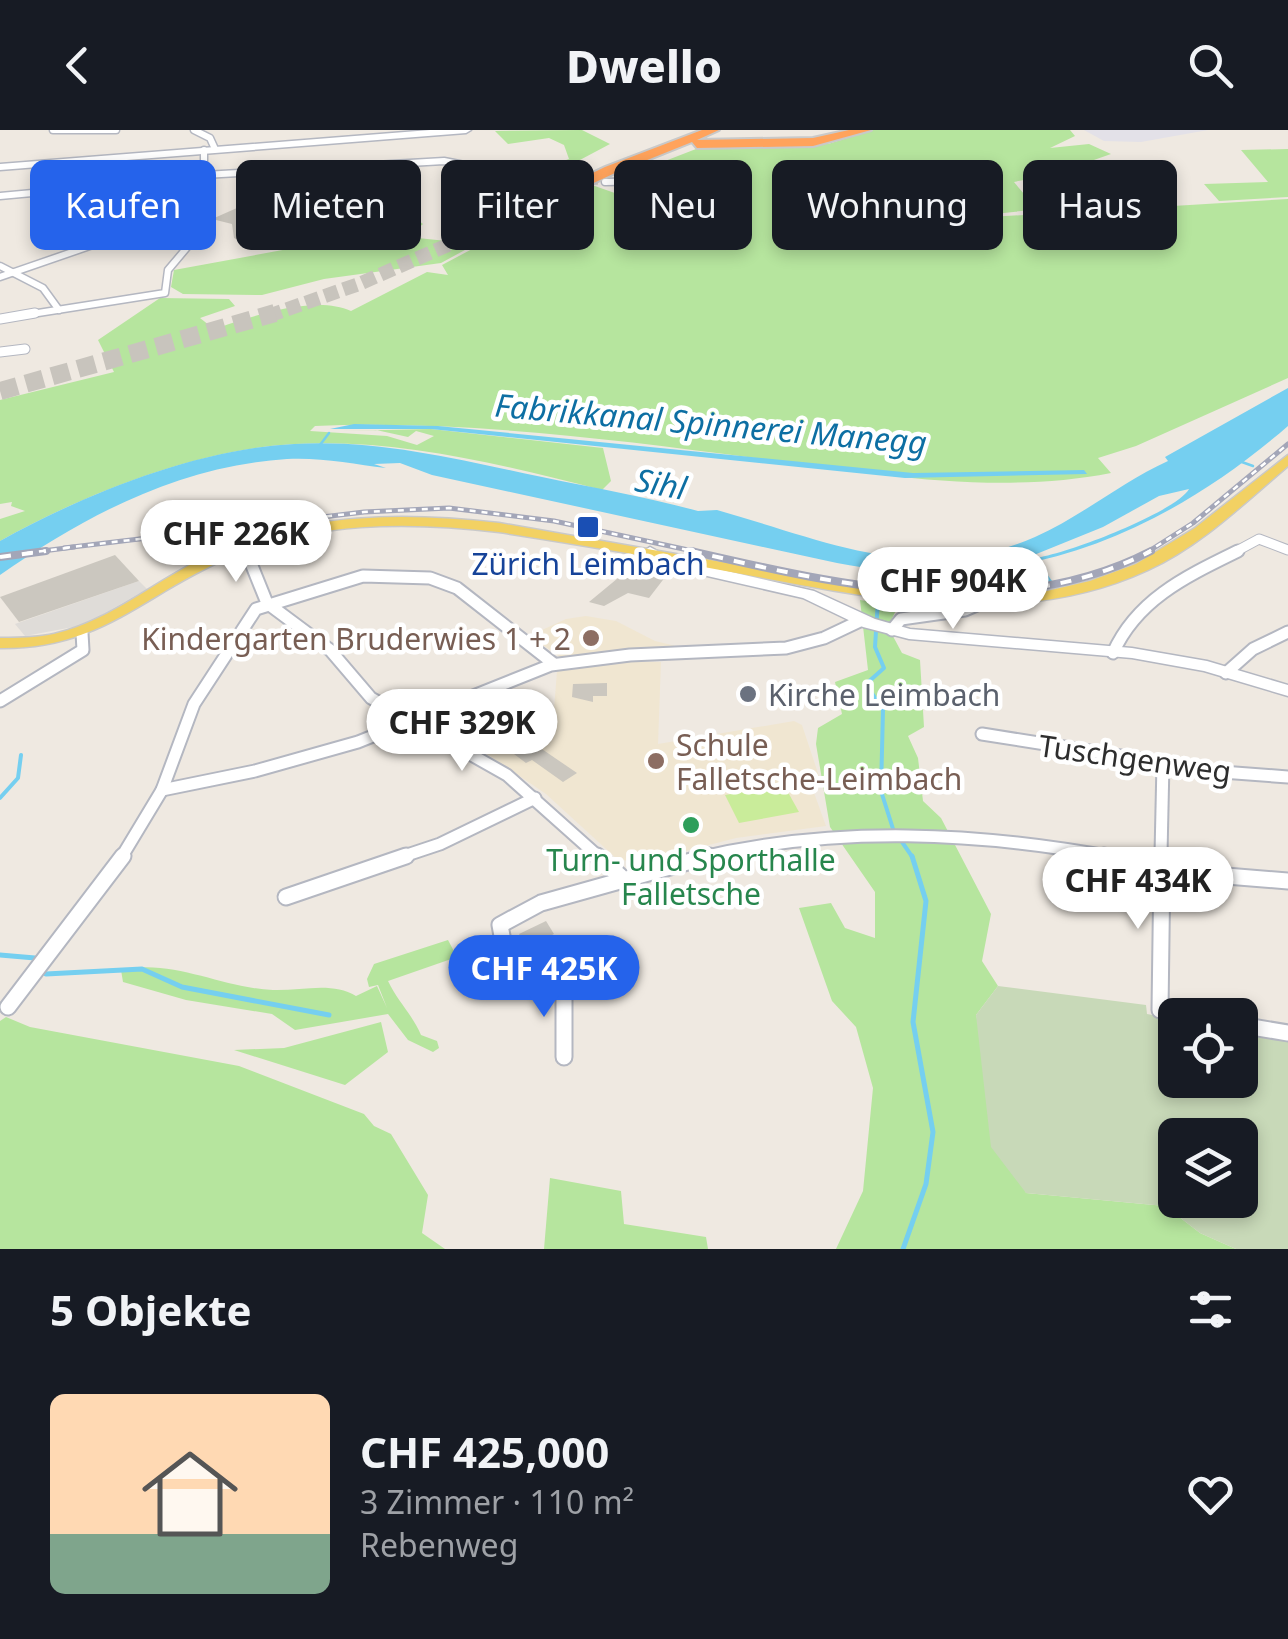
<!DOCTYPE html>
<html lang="de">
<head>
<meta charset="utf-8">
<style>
  :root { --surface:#171b24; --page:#20242c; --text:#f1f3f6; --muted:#9ea1a6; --accent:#2563eb }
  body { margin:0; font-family:"Noto Sans",sans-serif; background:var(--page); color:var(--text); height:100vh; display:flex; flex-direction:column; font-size:38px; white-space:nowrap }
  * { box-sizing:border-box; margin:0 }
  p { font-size:32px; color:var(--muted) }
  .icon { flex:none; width:55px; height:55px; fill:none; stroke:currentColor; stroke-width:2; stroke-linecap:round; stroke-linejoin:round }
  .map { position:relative; height:1119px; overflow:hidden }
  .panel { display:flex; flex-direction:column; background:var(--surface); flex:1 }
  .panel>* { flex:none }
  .guide { position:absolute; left:30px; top:30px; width:1230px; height:90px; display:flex; gap:20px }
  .fabs { position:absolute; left:1158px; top:868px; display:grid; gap:20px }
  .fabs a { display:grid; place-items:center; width:100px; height:100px; border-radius:15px; background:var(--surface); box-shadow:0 5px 15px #0003; font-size:50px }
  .price { position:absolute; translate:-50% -85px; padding:0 22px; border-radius:35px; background:#fff; color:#222; font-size:32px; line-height:65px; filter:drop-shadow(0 2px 5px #0008) }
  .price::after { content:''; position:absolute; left:50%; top:60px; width:30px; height:22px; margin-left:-15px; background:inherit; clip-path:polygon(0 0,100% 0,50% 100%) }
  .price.on { background:var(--accent); color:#fff }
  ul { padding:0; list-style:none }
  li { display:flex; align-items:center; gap:30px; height:250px; padding:0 50px }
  li span { display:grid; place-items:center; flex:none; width:280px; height:200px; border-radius:15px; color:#555 }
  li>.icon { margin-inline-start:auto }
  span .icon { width:120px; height:120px; fill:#fffc; stroke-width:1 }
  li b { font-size:42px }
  h2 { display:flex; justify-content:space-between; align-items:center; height:120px; padding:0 50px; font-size:42px }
  .pill { padding:0 35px; border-radius:15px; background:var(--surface); box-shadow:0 5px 15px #0003; font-size:35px; line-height:90px }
  .pill.on { background:var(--accent); color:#fff }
  header { display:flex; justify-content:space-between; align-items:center; height:130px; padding:0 50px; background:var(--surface); font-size:45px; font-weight:800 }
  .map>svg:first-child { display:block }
  .industrial { fill:#e3e1e8 }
  .education { fill:#f0e6d1 }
  .green { fill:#b6e59e }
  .cemetery { fill:#c8d9b8; fill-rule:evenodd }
  .pitch { fill:#c9ec9a }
  .plaza { fill:#dfdcd8 }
  .water { fill:#75cff0; fill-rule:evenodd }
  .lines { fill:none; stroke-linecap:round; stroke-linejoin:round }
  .stream-far2 { stroke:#75cff0; stroke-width:2.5 }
  .stream-far1 { stroke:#75cff0; stroke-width:4 }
  .stream { stroke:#75cff0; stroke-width:5 }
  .building { fill:#cbc7bf }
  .street-tunnel { stroke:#c8c4bd; stroke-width:6; stroke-dasharray:6 4; stroke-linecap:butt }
  .highway-tunnel-far1 { stroke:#c8c4bd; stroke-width:14; stroke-dasharray:14 6; stroke-linecap:butt }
  .highway-tunnel { stroke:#c8c4bd; stroke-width:18; stroke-dasharray:18 9; stroke-linecap:butt }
  .street-far3-casing { stroke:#b4b7c1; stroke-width:9 }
  .street-far2-casing { stroke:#b4b7c1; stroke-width:11 }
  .street-far1-casing { stroke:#b4b7c1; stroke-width:15 }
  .street-casing { stroke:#b4b7c1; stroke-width:19 }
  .secondary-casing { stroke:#b4b7c1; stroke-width:3 }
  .primary-casing { stroke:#c9c9c9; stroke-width:3 }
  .highway-casing { stroke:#c9c9c9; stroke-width:4 }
  .street-far3 { stroke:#fff; stroke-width:6 }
  .street-far2 { stroke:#fff; stroke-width:9 }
  .street-far1 { stroke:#fff; stroke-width:11 }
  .street { stroke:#fff; stroke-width:15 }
  .secondary { fill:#fff; fill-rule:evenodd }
  .primary { fill:#f2d163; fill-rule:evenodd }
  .highway { fill:#ffa35c; fill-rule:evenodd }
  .rail-far1-casing { stroke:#a3a6b8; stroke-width:5 }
  .rail-casing { stroke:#a3a6b8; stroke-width:8 }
  .rail-far1 { stroke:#fff; stroke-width:2.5; stroke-dasharray:6; stroke-linecap:butt }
  .rail { stroke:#fff; stroke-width:4; stroke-dasharray:11; stroke-linecap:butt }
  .transit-dot { fill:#1a4fb4; stroke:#fff; stroke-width:4 }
  .education-dot { fill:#8d6e63; stroke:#fff; stroke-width:4 }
  .worship-dot { fill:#6b7280; stroke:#fff; stroke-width:4 }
  .leisure-dot { fill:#2e9e5b; stroke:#fff; stroke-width:4 }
  .labels { text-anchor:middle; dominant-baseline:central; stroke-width:9; stroke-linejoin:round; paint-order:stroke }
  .transit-label { font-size:30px; fill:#164399; stroke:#fff }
  .education-label { font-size:30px; fill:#785e54; stroke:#fff; text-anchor:end }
  .worship-label { font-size:30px; fill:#5b616d; stroke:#fff; text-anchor:start }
  .street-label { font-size:30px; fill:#2e2e2e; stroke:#fff }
  .leisure-label { font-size:30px; fill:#27864d; stroke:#fff }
  .water-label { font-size:32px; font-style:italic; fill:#0d6fa3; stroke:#fff }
</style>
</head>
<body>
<header><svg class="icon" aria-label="back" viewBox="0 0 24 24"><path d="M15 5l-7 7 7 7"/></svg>Dwello<svg class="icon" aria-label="search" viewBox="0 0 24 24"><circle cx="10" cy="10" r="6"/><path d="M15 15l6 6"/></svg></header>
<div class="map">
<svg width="1288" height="1119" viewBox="0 0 1288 1119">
  <rect width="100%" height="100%" fill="#efe9e1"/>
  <path class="industrial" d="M1084,0H1208L1141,12L1104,11Z"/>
  <g class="education">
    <path d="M586,486L616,491L655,511L701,522L562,528L529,506L566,489Z"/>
    <path d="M616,531L661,532L658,614L794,591L802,595L822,655L813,660L826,696L736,708L639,733L617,729L546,664L487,624L553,593L557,541Z"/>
  </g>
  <g class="green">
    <path d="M582,0L610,14L546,48L524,44L569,29L564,15L549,8L508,14L495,1Z"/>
    <path d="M873,0H1070L1075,6L1050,18L1089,14L1111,24L1054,44L1014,52L1035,77L1031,80L947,89L917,54L790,66L823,97L1288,69V248L1136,316L1098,328L1111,343C993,366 872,343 755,328C612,309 458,290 315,296L310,301L387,306L417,315L434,306L416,301L408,307L376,300L339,301L431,299L603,318L611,351L602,360C504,335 397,308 295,314C197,319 84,364 0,411V389L25,381L11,376L12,372L0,374V270L114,242L98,210L160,168L229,169L235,176L200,188L214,199C251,187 314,164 351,181L427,142L448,145L442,135L491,109L532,99H510L592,55L646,74L670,71L653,49L664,46L652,36L696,19L732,15L738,19L761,14H828Z"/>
    <path d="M1288,19V67L1219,71L1204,54L1268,52L1241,20Z"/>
    <path d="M367,71L384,86L408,82L423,94L408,107L476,114L441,133L324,149L262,165L183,164L171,157L174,140L326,112L321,100L331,92L319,79Z"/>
    <path d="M860,470L898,476L888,497L902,523L920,530L924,597L908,606L918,628L923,671L941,688L991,784L982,831L998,856L976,885L1026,1063L1165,1076L1200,1103L1236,1119H836L863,1061L873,958L856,897L832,871L799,778L831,773L845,798L875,808V762L830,697L816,614L818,598L842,584L835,552L868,540Z"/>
    <path d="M448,810L457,827L388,851C398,872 412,884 421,905L437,911L439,918L433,922L408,910L388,884L295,900L272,884L186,870L123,852L121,840C172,828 222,858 273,860C301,861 332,851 356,866L377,856L387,878L378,855L369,857L367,849L374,834Z"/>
    <path d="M6,887L30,897L239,936L364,984L374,996L391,1004L428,1065L422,1103L445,1119H0V891Z"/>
    <path d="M381,892L388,922L345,955L234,920L284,918Z"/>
    <path d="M550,1048L621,1061L624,1094L706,1107L708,1119H544Z"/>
  </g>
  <path class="cemetery" d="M998,856L1146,875L1147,884L1175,889V950H1240V900L1288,909V1119H1236L1200,1103L1165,1076L1026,1063L991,1017L976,885ZM1175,1005H1240V1070H1175Z"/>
  <path class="pitch" d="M784,655L799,682L739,693L725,665Z"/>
  <path class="plaza" d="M139,451L147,459L84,495L25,506L15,494Z"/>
  <g class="water">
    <path d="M1288,258V296C1157,409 1011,467 837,433L432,345L400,333L374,334L386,338C354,334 319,327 287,329C179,336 86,385 0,445V411C84,364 197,319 294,314C379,309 460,330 542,347C594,358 647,367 698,381L717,380C827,411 922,457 1035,407C1082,386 1122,352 1168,331L1165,327ZM1189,359C1177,382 1052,431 1024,429L1103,397L1159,366Z"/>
    <path d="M354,294L438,296L913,343L1084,340L1087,344L905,348L431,299H330Z"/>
  </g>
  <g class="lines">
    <g class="stream-far2">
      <path d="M320,315L329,303"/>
      <path d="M1239,331L1253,336"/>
    </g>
    <g class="stream-far1">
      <path d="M1025,432L1040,438L1051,453"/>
      <path d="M880,437L875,517L884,538L866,554L883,580L881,661L894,702"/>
      <path d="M0,668L18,648L21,625"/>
      <path d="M900,709L913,728"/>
    </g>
    <g class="stream">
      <path d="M0,825L35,828"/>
      <path d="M46,844L142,839L182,857L329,885"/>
      <path d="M903,1119L926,1054L933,1002L913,892L926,771L912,726"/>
    </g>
  </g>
  <g class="building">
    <path d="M246,74L303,89V90L258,94L270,97L271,105L240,111L234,108L232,94L212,89Z"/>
    <path d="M115,425L139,451L19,492L0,467Z"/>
    <path d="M635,434L669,442L649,468L628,463L604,476L589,472Z"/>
    <path d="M607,553V566H593V572L572,567L573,554Z"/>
    <path d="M533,613L577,643L563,652L532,630L526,633L514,624Z"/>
    <path d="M546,791L554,804L527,817L519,804Z"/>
  </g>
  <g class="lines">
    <path class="street-tunnel" d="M552,50L605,52"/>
    <path class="highway-tunnel-far1" d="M268,186L359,154L473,104"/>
    <path class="highway-tunnel" d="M0,261L275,183"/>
    <g class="street-far3-casing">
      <g id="street-far3">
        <path d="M53,0H116"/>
        <path d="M194,0L210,8L215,19"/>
        <path d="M204,45L444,31L542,50"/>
        <path d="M605,52L747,49"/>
        <path d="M0,66L204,47"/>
        <path d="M0,136L43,158L59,180"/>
        <path d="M0,147L191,81"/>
        <path d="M19,186L165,163L168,140L200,102L190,73L204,47V20"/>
      </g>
    </g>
    <g class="street-far2-casing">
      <g id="street-far2">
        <path d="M0,189L35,183"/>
        <path d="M0,222L25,219"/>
        <path d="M244,416L247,423"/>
        <path d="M1233,423L1259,409L1288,420"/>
      </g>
    </g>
    <g class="street-far1-casing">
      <g id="street-far1">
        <path d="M246,421L267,473L330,520L371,568L507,645L600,728"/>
        <path d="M892,500L901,489L965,480L988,470"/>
        <path d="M1113,523C1137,469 1187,446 1238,421"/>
        <path d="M1226,543L1253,519L1288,502"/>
        <path d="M0,571L83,520L82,503"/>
        <path d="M982,604L1222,642L1288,647"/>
        <path d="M162,660L255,641L358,612L551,535L630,525L786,518L824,508L862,490"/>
        <path d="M1161,724L1163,633"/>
        <path d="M121,728L162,660L194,574L256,479L363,446L430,448L457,458L554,534"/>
        <path d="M398,728L440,714L535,668"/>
        <path d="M698,728C838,695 977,702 1118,728"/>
      </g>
    </g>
    <g class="street-casing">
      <g id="street">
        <path d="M597,726L620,746"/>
        <path d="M1104,726L1214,745L1288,751"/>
        <path d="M1162,735L1160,880L1186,885"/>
        <path d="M286,767L406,726"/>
        <path d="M8,877L123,726"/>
        <path d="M1240,895L1288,903"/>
        <path d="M564,927V857L504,817L500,795L541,773L709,726"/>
      </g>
    </g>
    <g class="secondary-casing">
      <g id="secondary">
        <path d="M430,0H471L466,3L0,40V34Z"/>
        <path d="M650,417L670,428L814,461L875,489L910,499L1132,518L1207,531L1288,555V566L1204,541L1132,528L909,509L863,497L803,468L659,435L642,422Z"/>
      </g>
    </g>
    <g class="primary-casing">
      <path id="primary" d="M1288,325V336C1244,373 1201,416 1148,440C1015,502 869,467 731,442C654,427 577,414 499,402C407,391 313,391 226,429C141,466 101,519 0,518V508C18,508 36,508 54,504C114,490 162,445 218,421C308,383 404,382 499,393L846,454L947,465L997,466L1047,461L1090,451L1136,434L1195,398Z"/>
    </g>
    <g class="highway-casing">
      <path id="highway" d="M702,0H719L697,10L813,8L849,0H871L813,16L697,18L692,12L615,43L478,107L466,104L605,37Z"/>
    </g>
    <use href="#street-far3" class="street-far3"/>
    <use href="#street-far2" class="street-far2"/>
    <use href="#street-far1" class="street-far1"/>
    <use href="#street" class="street"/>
    <use href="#secondary" class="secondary"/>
    <use href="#primary" class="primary"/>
    <use href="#highway" class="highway"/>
    <g class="rail-far1-casing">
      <g id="rail-far1">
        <path d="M64,418L364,382L449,378L554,391L702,423"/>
        <path d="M27,423L74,417"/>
        <path d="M1146,423L1193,393L1288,314"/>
      </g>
    </g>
    <g class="rail-casing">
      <g id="rail">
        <path d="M691,421C839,455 1008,495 1151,421"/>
        <path d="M0,427L46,421"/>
      </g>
    </g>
    <use href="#rail-far1" class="rail-far1"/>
    <use href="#rail" class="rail"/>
  </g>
  <rect class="transit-dot" x="576" y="385" width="24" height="24" rx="5"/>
  <g class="education-dot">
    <circle cx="591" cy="508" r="10"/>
    <circle cx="656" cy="631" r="10"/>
  </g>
  <circle class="worship-dot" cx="748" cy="564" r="10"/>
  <circle class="leisure-dot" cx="691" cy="695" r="10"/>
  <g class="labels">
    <g class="transit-label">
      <text x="588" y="433">Zürich Leimbach</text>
    </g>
    <g class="education-label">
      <text x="571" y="508">Kindergarten Bruderwies 1 + 2</text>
      <text x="676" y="614" text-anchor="start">Schule<tspan x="676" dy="34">Falletsche-Leimbach</tspan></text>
    </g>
    <g class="worship-label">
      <text x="768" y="564">Kirche Leimbach</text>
    </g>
    <g class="street-label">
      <text transform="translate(1135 628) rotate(8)">Tuschgenweg</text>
    </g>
    <g class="leisure-label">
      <text x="691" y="729">Turn- und Sporthalle<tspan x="691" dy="34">Falletsche</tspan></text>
    </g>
    <g class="water-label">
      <text transform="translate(711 293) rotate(5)">Fabrikkanal Spinnerei Manegg</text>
      <text transform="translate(661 353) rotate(11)">Sihl</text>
    </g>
  </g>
</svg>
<div class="fabs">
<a><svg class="icon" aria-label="locate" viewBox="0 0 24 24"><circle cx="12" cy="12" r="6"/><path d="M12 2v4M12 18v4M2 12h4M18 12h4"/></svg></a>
<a><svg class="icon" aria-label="layers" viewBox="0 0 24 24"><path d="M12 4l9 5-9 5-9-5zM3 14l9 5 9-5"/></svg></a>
</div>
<b class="price" style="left:236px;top:455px">CHF 226K</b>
<b class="price" style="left:953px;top:502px">CHF 904K</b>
<b class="price" style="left:462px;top:644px">CHF 329K</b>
<b class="price" style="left:1138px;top:802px">CHF 434K</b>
<b class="price on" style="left:544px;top:890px">CHF 425K</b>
<div class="guide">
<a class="pill on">Kaufen</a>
<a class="pill">Mieten</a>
<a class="pill">Filter</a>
<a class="pill">Neu</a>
<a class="pill">Wohnung</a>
<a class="pill">Haus</a>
</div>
</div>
<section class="panel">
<h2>5 Objekte<svg class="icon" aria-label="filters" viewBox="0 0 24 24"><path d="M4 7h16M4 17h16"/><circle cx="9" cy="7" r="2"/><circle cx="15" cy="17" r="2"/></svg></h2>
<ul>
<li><span style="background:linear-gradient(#ffd9b3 70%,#7fa58c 0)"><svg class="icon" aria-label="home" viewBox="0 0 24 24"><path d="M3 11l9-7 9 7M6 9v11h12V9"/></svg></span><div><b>CHF 425,000</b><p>3 Zimmer · 110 m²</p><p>Rebenweg</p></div><svg class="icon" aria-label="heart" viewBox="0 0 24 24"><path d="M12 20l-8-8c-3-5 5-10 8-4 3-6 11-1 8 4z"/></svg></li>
</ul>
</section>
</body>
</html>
